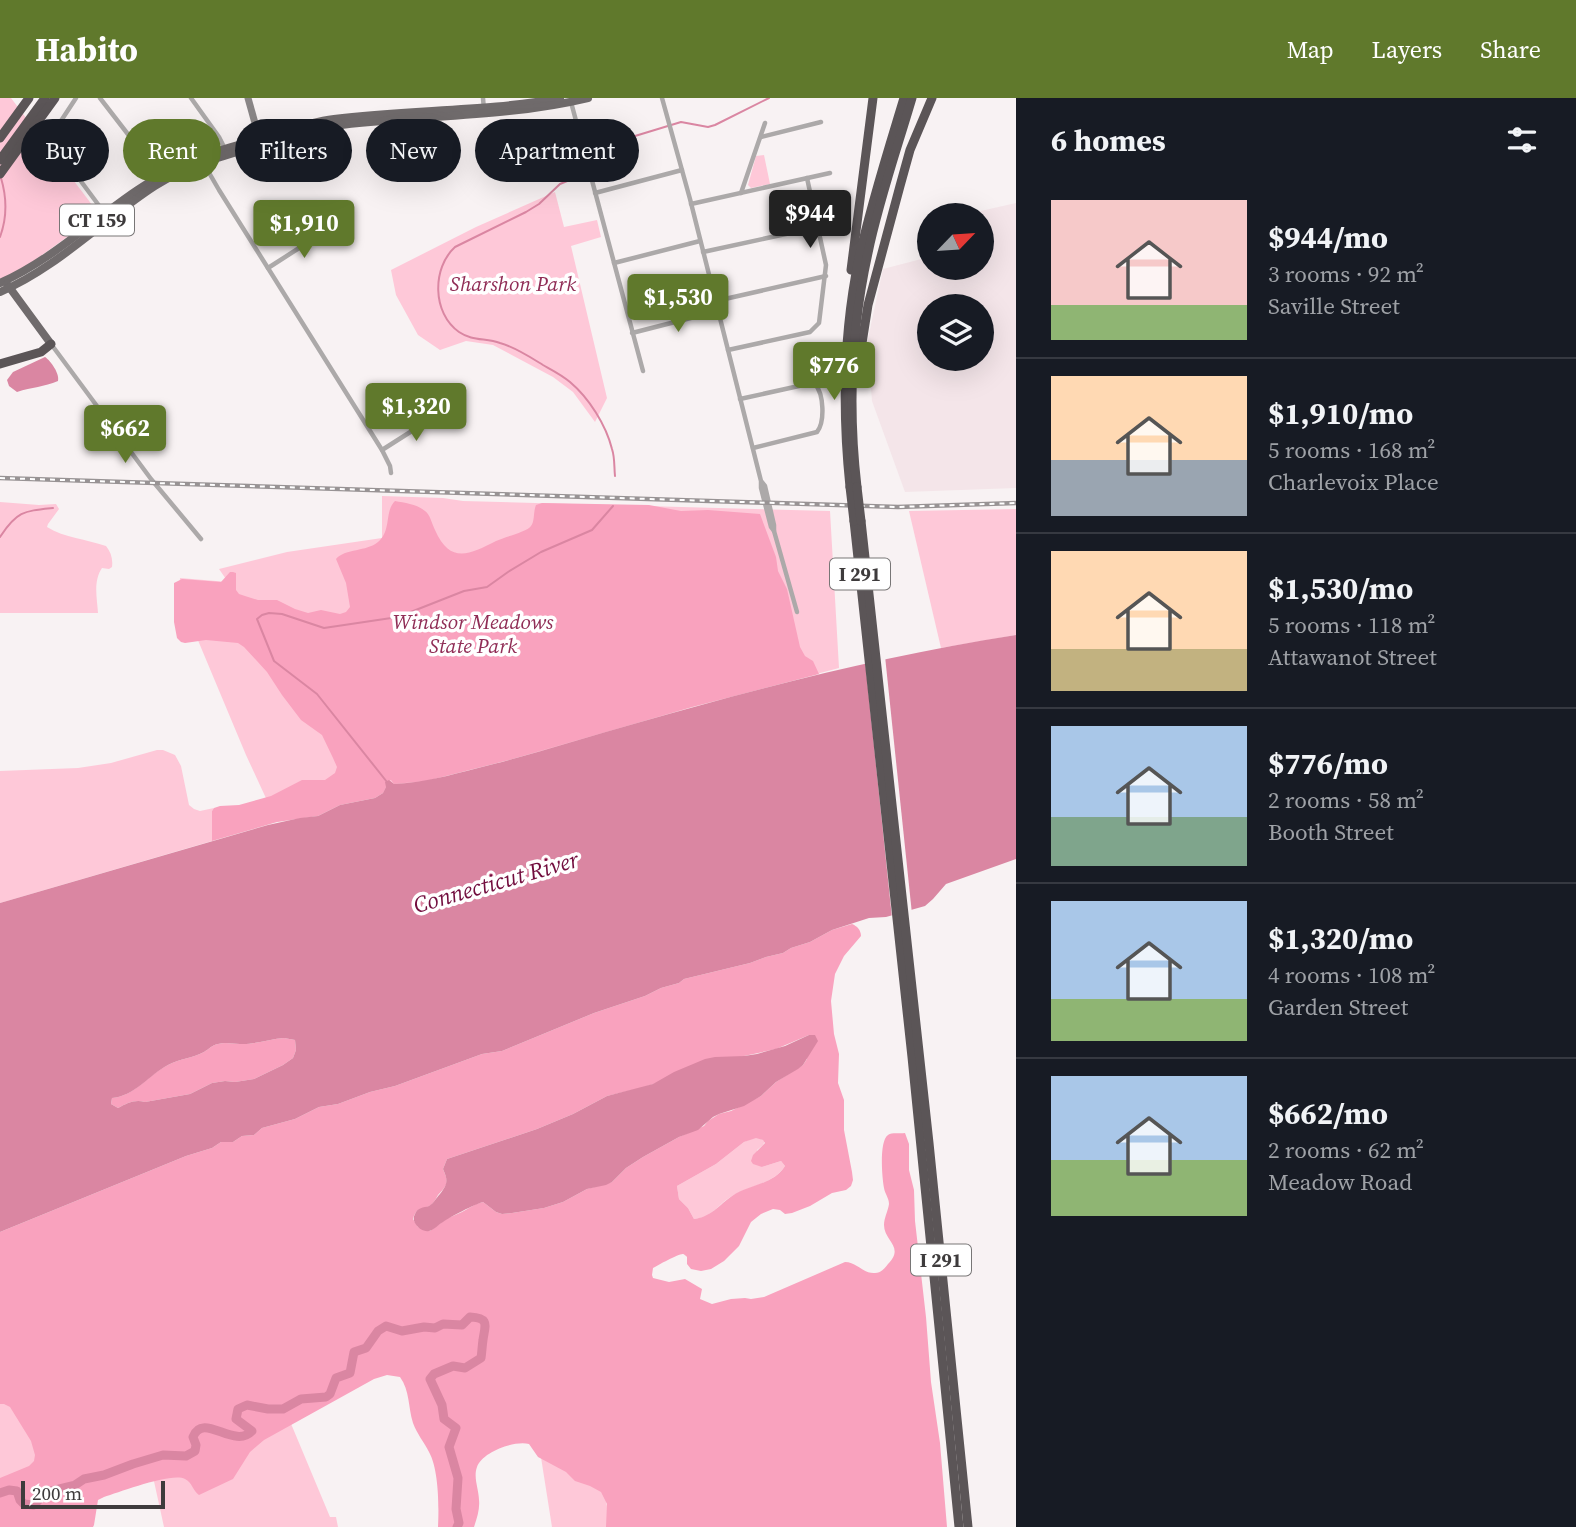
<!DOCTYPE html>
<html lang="en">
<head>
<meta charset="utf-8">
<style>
  :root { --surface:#171b24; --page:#242831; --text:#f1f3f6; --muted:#9ea1a6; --line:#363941; --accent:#60792c }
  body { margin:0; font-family:"Source Serif 4",serif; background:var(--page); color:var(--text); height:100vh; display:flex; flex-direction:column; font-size:26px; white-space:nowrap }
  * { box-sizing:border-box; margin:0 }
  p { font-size:23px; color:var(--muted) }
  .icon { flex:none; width:38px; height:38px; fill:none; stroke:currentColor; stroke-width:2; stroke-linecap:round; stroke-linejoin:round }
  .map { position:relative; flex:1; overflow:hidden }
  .panel { display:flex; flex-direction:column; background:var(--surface); width:560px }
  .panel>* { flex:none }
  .banner { position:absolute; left:21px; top:21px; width:665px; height:63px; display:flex; gap:14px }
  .needle { width:46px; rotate:65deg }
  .fabs { position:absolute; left:917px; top:105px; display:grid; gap:14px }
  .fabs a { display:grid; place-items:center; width:77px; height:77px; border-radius:50%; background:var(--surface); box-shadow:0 7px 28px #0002; font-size:35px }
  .scale { position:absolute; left:21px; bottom:18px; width:144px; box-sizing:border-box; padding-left:7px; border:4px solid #3e3b3c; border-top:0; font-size:19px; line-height:24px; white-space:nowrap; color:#3e3b3c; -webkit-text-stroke:5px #fff; paint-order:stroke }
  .price { position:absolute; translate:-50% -60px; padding:0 16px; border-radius:7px; background:var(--accent); color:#fff; font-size:23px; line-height:46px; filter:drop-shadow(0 2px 4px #0008) }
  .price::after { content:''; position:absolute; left:50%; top:42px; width:21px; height:16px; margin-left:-10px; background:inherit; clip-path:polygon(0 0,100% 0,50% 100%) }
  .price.current { background:#222; color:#fff }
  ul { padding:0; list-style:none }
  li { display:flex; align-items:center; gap:21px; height:175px; padding:0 35px }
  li+li { border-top:2px solid var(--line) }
  li span { display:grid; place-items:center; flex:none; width:196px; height:140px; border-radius:0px; color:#555 }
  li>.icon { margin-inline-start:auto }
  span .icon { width:84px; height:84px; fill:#fffc; stroke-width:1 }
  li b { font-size:30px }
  h2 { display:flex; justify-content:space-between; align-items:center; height:84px; padding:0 35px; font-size:30px }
  .tag { padding:0 24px; border-radius:32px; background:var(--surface); box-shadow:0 7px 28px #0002; font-size:24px; line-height:63px }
  .tag.current { background:var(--accent); color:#fff }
  header { display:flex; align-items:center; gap:42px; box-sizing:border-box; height:98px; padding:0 35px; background:var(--accent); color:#fff }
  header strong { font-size:33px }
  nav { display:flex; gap:38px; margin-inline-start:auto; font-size:24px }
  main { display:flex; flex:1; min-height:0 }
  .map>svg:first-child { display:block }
  .built { fill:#f4e5e9; fill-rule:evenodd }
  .green { fill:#fec8d8 }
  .forest { fill:#f9a2be; fill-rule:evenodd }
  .water { fill:#da86a2; fill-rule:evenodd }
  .pier { fill:#f8f2f3 }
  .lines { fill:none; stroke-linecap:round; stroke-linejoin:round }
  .stream { stroke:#da86a2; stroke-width:2 }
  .river { stroke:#da86a2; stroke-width:9 }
  .street { stroke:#aca9a9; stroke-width:4.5 }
  .secondary { stroke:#898586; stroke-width:7 }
  .primary { stroke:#706b6c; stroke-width:8 }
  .highway { stroke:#5b5557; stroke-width:9 }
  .rail-casing { stroke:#989394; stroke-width:4.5 }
  .rail { stroke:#fff; stroke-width:2; stroke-dasharray:5; stroke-linecap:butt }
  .highway-bridge { stroke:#5b5557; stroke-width:9 }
  .labels { text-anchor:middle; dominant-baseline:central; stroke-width:7; stroke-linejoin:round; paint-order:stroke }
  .shield { fill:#fff; stroke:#787676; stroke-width:2 }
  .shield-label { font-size:19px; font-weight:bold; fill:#3e3b3c }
  .park-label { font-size:21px; font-style:italic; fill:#902d56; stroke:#fff }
  .water-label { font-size:23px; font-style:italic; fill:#720d3e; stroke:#fff }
</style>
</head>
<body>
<header>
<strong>Habito</strong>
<nav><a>Map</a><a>Layers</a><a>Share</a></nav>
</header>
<main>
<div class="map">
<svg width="1016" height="1429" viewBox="0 0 1016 1429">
  <rect width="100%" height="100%" fill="#f8f2f3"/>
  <path class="built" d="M1016,105V390L905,394L872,303L867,245L883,171L929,159V170H982V117H963ZM929,208H982V261H929Z"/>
  <g class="green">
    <path d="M0,0H11L99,116L17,175L0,181Z"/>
    <path d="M764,57L770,86L751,90L748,87L756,58Z"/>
    <path d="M555,94L564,129L597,122L601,139L571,148L607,300L595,324L573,294L553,279L493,247L466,243L440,252L418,237L396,197L391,172L476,129Z"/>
    <path d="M382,398L443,400L463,403L830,413L839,570L692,609L546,652L426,683L277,724L246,657L179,497L180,480L228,484L219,471L287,454L382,440Z"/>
    <path d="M0,404L39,407L56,406L59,411L48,426L47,429C65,440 86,441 106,448C111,454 113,461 112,469L109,471L102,470C93,483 97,500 98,515H0Z"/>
    <path d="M1016,411V537L941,550L909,413Z"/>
    <path d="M157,652H163L175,657L181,668L189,707L194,711L200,713L214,710L212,713V743L0,805V673L78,670L111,665Z"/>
    <path d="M753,1040H759L765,1043L763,1047L757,1052L762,1069L781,1063L785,1068C772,1087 750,1087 732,1098C717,1107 713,1119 694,1121L688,1110L679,1101L677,1088L716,1066L744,1044Z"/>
    <path d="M0,1134L279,1297L330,1419H336L338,1429H164L150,1365L56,1388L0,1429Z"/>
    <path d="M534,1315L600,1371L611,1429H552Z"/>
  </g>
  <g class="forest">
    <path d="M395,403C405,405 417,406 425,413C430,416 432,426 435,432C450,466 469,457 496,443C504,439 527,434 531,428C535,423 533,414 536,407L542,405L649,407L681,413L708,412L760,416L776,459L778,473L787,491L800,549L805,558L813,563L819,576L692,609L509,662L426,683L394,686L391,682L386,684V689L383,695L375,700L340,707L318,718L277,724L212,743V713L214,710L220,708L239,707L271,698L302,682H325L335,675L337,669L333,660L322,637L301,622L282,597L267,574L244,549L238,545L206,542L185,545L181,544L177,540L174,524V485L182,481L221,484L230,474H233L236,475V492L239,496L245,498L258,502H277L295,511L308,515L321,512L340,516L346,514L350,509L346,485L336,461C346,450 366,454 378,444C392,432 384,414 395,403Z"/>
    <path d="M852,826C857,828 861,832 861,838L844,858L835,876L831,903L834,936L839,956L838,985L844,1002V1032L852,1074L853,1082L851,1088L846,1092L832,1095L810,1108L792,1115L785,1116L780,1112L773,1111L761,1116L751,1124L739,1148L724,1163L711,1171L701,1173L691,1171L687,1166V1159C686,1158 684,1156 683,1156C680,1155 658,1167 653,1170L652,1177L653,1180L669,1184L685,1181L702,1191L700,1201L712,1206L731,1201L745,1200L751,1201L764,1199L845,1164C857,1164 863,1176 875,1175C881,1175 885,1170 888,1166C905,1149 884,1143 884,1127C884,1120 888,1113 889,1106C889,1100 885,1096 884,1090C882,1080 879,1043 888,1037C892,1034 900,1036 905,1035L909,1046V1072L914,1092L915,1123L926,1219L931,1284L940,1345L947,1429H606L607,1406L601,1394L590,1388L575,1383L566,1374L538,1359L529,1346C515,1342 482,1354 477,1369C473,1379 479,1392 479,1402C480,1411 477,1420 474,1429H438C439,1409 439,1372 429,1354C424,1344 417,1336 413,1325C408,1309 410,1293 400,1279L387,1277L374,1281L264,1342L250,1354L233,1381L199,1397C193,1393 192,1384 185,1381C172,1374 120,1394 104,1399L98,1402L94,1427L93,1429H0V1380L29,1368L34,1363L35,1357L31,1343L10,1309L4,1306H0V1134L186,1058L212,1050L221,1044H233L242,1038L254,1037L262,1030L295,1021L319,1009L338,1006L370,994L395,988L482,956L502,953L594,915L645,898L661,890L679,885L684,881L750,865L766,859L783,855L791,850L810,844L832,832ZM809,937L807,961L803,967L776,984L761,998L731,1013L719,1016L708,1023L704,1028L679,1039L643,1059L626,1070L612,1084L587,1091L563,1104L544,1110L512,1115L502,1116L496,1114L483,1104L476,1106L462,1114L446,1121L430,1133L418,1129L413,1121C417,1108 421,1113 431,1107C434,1104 436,1101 438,1097C448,1086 449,1085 443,1071L447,1061L537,1031L573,1016L607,998L641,990L744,958L776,951ZM756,1040L763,1042L765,1045L753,1057L751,1063L753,1066L762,1069L781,1063L785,1068C773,1087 750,1086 732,1098C719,1107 711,1119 694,1121L688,1110L679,1101L677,1088L716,1066L744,1044Z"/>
    <path d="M284,940L295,942L296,952L293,960L283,967L254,981L235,984L225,983L212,985L190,996L145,1004C135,1001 127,1005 118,1010L111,1006L112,1000C135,998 148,977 168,967C179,961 193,960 204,954C209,951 212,947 218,946C226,944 232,946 240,946C253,947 270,941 284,940Z"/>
  </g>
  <g class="water">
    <path d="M45,259C51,263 60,276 58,283C44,289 32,289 17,294L9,288L7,282L13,274Z"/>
    <path d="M1016,537V761L946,786L933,801L925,808L886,819L869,820L832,832L810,844L791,850L783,855L766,859L750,865L684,881L679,885L661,890L645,898L594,915L502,953L482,956L395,988L370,994L338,1006L319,1009L295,1021L262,1030L254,1037L242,1038L233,1044H221L212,1050L186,1058L0,1134V805L268,727L300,720L318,718L340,707L375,700L383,695L386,689L385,684L389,682L394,686C423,685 450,677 478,670C531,657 584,640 637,625C762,589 887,557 1016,537ZM284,940L295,942L296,952L293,960L283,967L254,981L235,984L225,983L212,985L190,996L145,1004C135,1001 127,1005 118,1010L111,1006L112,1000C135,998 149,977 168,967C179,961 193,960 204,954C209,951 212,947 218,946C226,944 232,946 240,946C253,947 270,941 284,940Z"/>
    <path d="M809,937H815L818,943L803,967L798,971L776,984L761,998L744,1008L719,1016L713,1019L698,1032L679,1039L643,1059L626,1070L612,1084L606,1087L587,1091L563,1104L544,1110L512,1115L502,1116L496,1114L483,1104C475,1106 450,1119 443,1124C439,1126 434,1132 429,1133C421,1135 410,1124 415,1116C418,1109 423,1110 429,1108C434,1105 436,1100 440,1096C448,1086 448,1082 443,1071L447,1061L537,1031L573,1016L607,998L653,986L674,974L705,961L715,959L744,958L757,956L785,948Z"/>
  </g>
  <path class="pier" d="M885,558L912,816L892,820L865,562Z"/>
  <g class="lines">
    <g class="stream">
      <path d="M593,71L618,54L635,38L681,24L708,29L715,27L769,0"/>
      <path d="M584,76L560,86L539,106L526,114L455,149C432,170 432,215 459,234C472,243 486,240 500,245C515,249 530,259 543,267C552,272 562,277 570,284C589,300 606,327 612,351C615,360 614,369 615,378"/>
      <path d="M0,139C7,120 7,100 1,80"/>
      <path d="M0,439C17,413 24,413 53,410"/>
      <path d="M387,684L317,596L274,563L257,521L262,517L269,515L282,516L324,530L398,519L464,493L487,489L508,474L541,454L592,432L613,408"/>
    </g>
    <path class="river" d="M0,1395L9,1392L17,1393L20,1402L24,1406L34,1407L46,1394L75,1387L84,1381L104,1377L133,1366L163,1357L186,1358L195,1353L196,1347L193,1339C203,1313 234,1352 252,1333L236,1321L238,1311L247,1307L268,1311H283L301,1301L326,1299L330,1296L336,1280L350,1275L354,1254L366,1250L378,1233L386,1228L402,1233L424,1229L435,1230L443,1226L462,1227L470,1219C490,1220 485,1227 483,1242C482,1248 482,1254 481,1260L465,1270L453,1268L434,1276L430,1281L442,1307L444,1321L456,1330L449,1349L458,1380L456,1411L459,1425L457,1429"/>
    <g class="street">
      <path d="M76,0L53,35L51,43L106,117"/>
      <path d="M100,0L161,79"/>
      <path d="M191,0L219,39L226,53"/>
      <path d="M483,0L484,12"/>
      <path d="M662,0L690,101L761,383L765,388L774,427V433L771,429L761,390V383"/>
      <path d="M571,4L643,273"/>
      <path d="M390,23L407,73"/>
      <path d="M761,39L821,24"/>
      <path d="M204,66L219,92L382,352L390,368L391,375"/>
      <path d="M595,95L682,72"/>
      <path d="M741,95L765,25"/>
      <path d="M691,106L830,75"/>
      <path d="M703,154L818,129"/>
      <path d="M614,165L700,143"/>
      <path d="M268,170L310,143L320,132"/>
      <path d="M716,203L826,178"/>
      <path d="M632,235L718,213"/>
      <path d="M51,246L151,381L201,441"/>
      <path d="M728,252L810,234L819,225L826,167L807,80"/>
      <path d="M740,301L808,286H815C824,296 825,324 817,334L753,350"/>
      <path d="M382,352L437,317"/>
      <path d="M774,433L797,514"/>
    </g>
    <path class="secondary" d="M248,0L260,43"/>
    <g class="primary">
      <path d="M0,185C68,155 118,94 186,65C210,54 237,48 262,40C285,33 309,24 334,21C409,11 486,14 560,0"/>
      <path d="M7,186L51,246"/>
      <path d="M0,194C57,170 104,121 155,88C188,67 224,58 260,47C284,40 308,32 333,28C418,17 504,20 588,0"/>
    </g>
    <g class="highway">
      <path d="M0,40L29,0"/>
      <path d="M0,62L45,0"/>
      <path d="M0,76L55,0"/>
      <path d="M851,172L873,0"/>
      <path d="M859,264L868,207L900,88L910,52L932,0"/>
      <path d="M0,266L41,254L51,246"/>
      <path d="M850,389C842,312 843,236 859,160C871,106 888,53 904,0"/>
      <path d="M857,389C848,311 851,232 868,155C879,102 897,51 912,0"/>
      <path d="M854,423L912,959L959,1429"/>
      <path d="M861,423L929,1045L968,1429"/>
    </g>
    <g class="rail-casing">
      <path id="rail" d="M0,380L898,409L1016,405"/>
    </g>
    <use href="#rail" class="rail"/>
    <g class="highway-bridge">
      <path d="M850,389L854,423"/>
      <path d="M857,389L861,423"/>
    </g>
  </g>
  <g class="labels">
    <g class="shield">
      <rect x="60" y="106.5" width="74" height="31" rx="5"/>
      <rect x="830" y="460.5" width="60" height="31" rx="5"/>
      <rect x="911" y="1146.5" width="60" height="31" rx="5"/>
    </g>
    <g class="shield-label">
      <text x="97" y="122">CT 159</text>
      <text x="860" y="476">I 291</text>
      <text x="941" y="1162">I 291</text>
    </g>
    <g class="park-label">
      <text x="513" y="185">Sharshon Park</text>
      <text x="473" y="523">Windsor Meadows<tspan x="473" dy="24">State Park</tspan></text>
    </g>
    <g class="water-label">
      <text transform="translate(496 784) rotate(-16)">Connecticut River</text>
    </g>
  </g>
</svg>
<div class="fabs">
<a><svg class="needle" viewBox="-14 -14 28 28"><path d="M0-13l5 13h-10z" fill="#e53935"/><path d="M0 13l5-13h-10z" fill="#9ea1a6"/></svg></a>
<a><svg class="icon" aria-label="layers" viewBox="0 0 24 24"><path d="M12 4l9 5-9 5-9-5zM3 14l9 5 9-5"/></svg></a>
</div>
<div class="scale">200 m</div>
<b class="price current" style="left:810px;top:152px">$944</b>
<b class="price" style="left:304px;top:162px">$1,910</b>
<b class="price" style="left:678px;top:236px">$1,530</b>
<b class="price" style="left:834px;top:304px">$776</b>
<b class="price" style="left:416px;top:345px">$1,320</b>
<b class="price" style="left:125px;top:367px">$662</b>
<div class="banner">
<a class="tag">Buy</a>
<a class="tag current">Rent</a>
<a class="tag">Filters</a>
<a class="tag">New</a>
<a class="tag">Apartment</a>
</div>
</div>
<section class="panel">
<h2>6 homes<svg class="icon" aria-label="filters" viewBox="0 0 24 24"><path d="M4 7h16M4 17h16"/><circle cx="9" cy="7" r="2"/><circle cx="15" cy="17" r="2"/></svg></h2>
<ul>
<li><span style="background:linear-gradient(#f6c9c9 75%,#8fb573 0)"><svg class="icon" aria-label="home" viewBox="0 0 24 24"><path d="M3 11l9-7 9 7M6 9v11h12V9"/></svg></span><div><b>$944/mo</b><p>3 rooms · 92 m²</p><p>Saville Street</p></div></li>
<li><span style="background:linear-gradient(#ffd9b3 60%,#9aa5b1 0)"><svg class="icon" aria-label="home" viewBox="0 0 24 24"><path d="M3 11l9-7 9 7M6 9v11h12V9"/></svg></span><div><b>$1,910/mo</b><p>5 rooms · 168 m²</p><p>Charlevoix Place</p></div></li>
<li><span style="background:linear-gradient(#ffd9b3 70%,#c2b280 0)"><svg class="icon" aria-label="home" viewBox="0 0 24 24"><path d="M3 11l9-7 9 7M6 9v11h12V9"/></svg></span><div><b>$1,530/mo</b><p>5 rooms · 118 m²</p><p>Attawanot Street</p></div></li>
<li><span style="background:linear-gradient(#a9c7e8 65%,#7fa58c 0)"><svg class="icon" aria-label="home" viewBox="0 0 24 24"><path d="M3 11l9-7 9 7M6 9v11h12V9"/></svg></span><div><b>$776/mo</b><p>2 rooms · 58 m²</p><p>Booth Street</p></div></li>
<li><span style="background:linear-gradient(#a9c7e8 70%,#8fb573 0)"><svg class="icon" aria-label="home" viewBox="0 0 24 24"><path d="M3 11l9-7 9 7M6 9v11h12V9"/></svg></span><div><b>$1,320/mo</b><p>4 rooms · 108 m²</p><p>Garden Street</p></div></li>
<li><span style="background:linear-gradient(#a9c7e8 60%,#8fb573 0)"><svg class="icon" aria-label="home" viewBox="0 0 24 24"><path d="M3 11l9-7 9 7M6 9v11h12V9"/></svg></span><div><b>$662/mo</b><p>2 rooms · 62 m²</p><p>Meadow Road</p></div></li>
</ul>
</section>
</main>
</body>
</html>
